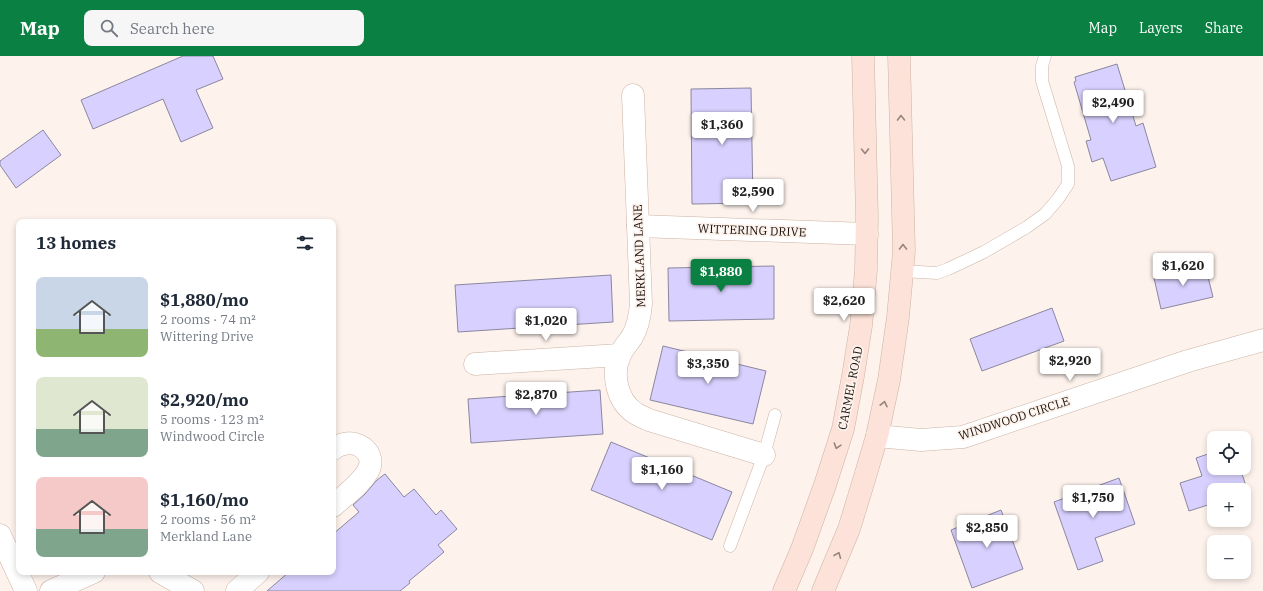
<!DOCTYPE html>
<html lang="en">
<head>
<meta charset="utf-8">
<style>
  :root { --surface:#fff; --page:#f6f6f7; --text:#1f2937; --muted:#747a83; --accent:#0b8043 }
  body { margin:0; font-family:"IBM Plex Serif",serif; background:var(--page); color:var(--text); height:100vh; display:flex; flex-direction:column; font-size:15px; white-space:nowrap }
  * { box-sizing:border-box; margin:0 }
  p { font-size:13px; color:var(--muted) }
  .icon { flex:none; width:22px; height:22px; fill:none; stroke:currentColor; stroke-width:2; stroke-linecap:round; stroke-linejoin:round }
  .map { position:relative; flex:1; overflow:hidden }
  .details { position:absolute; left:16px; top:163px; width:320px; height:356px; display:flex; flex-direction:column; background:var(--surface); border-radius:8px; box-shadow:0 2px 6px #0003 }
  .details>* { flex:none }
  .buttons { position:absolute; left:1207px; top:375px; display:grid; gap:8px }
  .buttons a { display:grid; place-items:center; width:44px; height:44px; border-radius:8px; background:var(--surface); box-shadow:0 2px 6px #0003; font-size:20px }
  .price { position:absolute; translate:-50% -34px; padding:0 9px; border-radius:4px; background:#fff; color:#222; font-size:13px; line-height:26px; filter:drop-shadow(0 1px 2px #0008) }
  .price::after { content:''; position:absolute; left:50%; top:24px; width:12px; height:9px; margin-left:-6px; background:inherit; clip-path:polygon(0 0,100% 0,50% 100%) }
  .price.active { background:var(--accent); color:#fff }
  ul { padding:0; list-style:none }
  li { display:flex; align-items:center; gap:12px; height:100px; padding:0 20px }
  li span { display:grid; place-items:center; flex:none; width:112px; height:80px; border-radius:8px; color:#555 }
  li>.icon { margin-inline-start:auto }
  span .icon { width:48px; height:48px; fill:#fffc; stroke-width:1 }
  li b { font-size:17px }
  h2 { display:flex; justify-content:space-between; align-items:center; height:48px; padding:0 20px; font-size:17px }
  header { display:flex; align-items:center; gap:24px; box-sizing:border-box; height:56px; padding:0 20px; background:var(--accent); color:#fff }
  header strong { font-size:19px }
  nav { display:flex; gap:22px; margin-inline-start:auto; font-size:14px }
  .search { width:280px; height:36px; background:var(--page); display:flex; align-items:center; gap:10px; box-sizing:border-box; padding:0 14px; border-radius:8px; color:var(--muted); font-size:15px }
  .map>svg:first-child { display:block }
  .building { fill:#d8d0fe; stroke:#8b879f }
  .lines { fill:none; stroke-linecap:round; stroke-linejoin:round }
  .service-casing { stroke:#ccb3a4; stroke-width:13 }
  .minor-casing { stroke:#ccb3a4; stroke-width:23 }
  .secondary-casing { stroke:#ccb3a4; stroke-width:23 }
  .service { stroke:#fff; stroke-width:12 }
  .minor { stroke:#fff; stroke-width:22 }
  .secondary { stroke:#fce2d8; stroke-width:22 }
  .oneway { stroke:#96847c }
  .labels { text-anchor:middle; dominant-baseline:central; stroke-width:3.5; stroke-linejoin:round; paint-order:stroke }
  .street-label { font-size:12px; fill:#19110b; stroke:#fdf2ec }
</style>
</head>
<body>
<header>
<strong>Map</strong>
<div class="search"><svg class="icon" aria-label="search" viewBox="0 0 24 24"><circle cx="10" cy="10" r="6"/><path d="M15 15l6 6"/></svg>Search here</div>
<nav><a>Map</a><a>Layers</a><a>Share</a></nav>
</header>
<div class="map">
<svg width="1263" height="535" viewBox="0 0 1263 535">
  <rect width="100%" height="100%" fill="#fdf2ec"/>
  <g class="building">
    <path d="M183,0H213L223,23L196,34L213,72L181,86L163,43L93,73L81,44Z"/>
    <path d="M1117,8L1136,70L1143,67L1156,111L1111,125L1103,102L1092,106L1086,85L1091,84L1074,26L1076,25L1075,21Z"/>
    <path d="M751,32L753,147L692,148L691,33Z"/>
    <path d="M43,74L61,99L16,132L0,109V105Z"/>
    <path d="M1205,209L1213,241L1161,253L1154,222Z"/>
    <path d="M774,210V263L669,265L668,212Z"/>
    <path d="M611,219L613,266L458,276L455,229Z"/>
    <path d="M1052,252L1064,285L982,315L970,283Z"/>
    <path d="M663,290L766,315L753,368L650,344Z"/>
    <path d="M600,334L603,378L471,387L468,343Z"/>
    <path d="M611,386L732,436L712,484L591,434Z"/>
    <path d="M1214,396V412H1240L1248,436L1244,437V434H1214V447L1189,455L1180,427L1202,420L1196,402Z"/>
    <path d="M385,418L404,441L414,433L436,459L441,454L457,473L438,489L444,496L409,525L410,527L400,535H267L289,516H333V478L359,456L353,449L365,438L377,424Z"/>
    <path d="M1119,422L1135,468L1095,482L1103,505L1078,514L1054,446Z"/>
    <path d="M1001,454L1023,513L972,532L951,474Z"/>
  </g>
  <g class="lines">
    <g class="service-casing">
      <g id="service">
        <path d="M902,215L937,217L948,213L984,196L1027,171L1045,158L1058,143L1068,128V110L1042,25V10L1045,0"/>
        <path d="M730,490L764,399L775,359"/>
      </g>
    </g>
    <g class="minor-casing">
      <g id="minor">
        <path d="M633,39L641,248C640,260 638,271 632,281C628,287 623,292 620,299C611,318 617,345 635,357C639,360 644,361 649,364L764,399"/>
        <path d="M638,170L867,178"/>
        <path d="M475,308L620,299"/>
        <path d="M877,380L921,384L963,381L1188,305L1263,284"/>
        <path d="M333,393C336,391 341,388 344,388C360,384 377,399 368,415C360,429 345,439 333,450"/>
        <path d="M0,479L26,535"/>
        <path d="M160,516L193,535"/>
        <path d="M51,535L94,516"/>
        <path d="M237,535L258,516"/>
      </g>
    </g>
    <g class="secondary-casing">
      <g id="secondary">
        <path d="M784,535L802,493L825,429L843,373L853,320L861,270L866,214L867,161L863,0"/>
        <path d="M823,535L849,473L864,424L877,380L889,324L898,261L904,195L899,0"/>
      </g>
    </g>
    <use href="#service" class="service"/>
    <use href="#minor" class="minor"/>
    <use href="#secondary" class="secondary"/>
  </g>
  <defs><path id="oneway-chevron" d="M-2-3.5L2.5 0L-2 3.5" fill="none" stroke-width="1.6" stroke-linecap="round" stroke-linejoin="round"/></defs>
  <g class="oneway">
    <use href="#oneway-chevron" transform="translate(901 62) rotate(-91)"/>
    <use href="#oneway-chevron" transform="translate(865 95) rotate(89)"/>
    <use href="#oneway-chevron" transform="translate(903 191) rotate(-90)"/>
    <use href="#oneway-chevron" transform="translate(884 348) rotate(-78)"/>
    <use href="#oneway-chevron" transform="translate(837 390) rotate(107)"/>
    <use href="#oneway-chevron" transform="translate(838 499) rotate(-68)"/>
  </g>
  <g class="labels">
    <g class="street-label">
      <text transform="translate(752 174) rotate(2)">WITTERING DRIVE</text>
      <text transform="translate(639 200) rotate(-92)">MERKLAND LANE</text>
      <text transform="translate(850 332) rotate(-79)">CARMEL ROAD</text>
      <text transform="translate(1014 362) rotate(-18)">WINDWOOD CIRCLE</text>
    </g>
  </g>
</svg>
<div class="buttons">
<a><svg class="icon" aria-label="locate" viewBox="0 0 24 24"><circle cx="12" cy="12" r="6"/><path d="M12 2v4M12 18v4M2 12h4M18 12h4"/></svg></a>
<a>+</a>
<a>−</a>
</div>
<b class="price" style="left:1113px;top:68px">$2,490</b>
<b class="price" style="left:722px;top:90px">$1,360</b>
<b class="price" style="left:753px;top:157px">$2,590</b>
<b class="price" style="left:1183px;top:231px">$1,620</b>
<b class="price active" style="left:721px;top:237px">$1,880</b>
<b class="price" style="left:844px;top:266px">$2,620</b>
<b class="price" style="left:546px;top:286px">$1,020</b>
<b class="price" style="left:1070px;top:326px">$2,920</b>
<b class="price" style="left:708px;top:329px">$3,350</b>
<b class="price" style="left:536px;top:360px">$2,870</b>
<b class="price" style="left:662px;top:435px">$1,160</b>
<b class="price" style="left:1093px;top:463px">$1,750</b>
<b class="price" style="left:987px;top:493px">$2,850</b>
<section class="details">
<h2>13 homes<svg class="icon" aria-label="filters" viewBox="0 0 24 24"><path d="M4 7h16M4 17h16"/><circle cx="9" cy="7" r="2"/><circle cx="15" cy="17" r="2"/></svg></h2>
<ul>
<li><span style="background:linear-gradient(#c9d6e8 65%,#8fb573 0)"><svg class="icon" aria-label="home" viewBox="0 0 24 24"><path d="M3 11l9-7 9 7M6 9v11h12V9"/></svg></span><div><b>$1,880/mo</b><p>2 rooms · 74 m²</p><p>Wittering Drive</p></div></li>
<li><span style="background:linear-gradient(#dfe7d0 65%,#7fa58c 0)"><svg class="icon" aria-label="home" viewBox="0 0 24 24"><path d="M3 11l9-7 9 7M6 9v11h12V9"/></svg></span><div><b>$2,920/mo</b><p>5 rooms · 123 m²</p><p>Windwood Circle</p></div></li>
<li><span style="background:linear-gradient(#f6c9c9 65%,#7fa58c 0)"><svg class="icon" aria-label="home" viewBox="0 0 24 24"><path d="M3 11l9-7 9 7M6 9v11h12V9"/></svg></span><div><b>$1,160/mo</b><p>2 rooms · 56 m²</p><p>Merkland Lane</p></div></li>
</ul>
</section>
</div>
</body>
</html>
